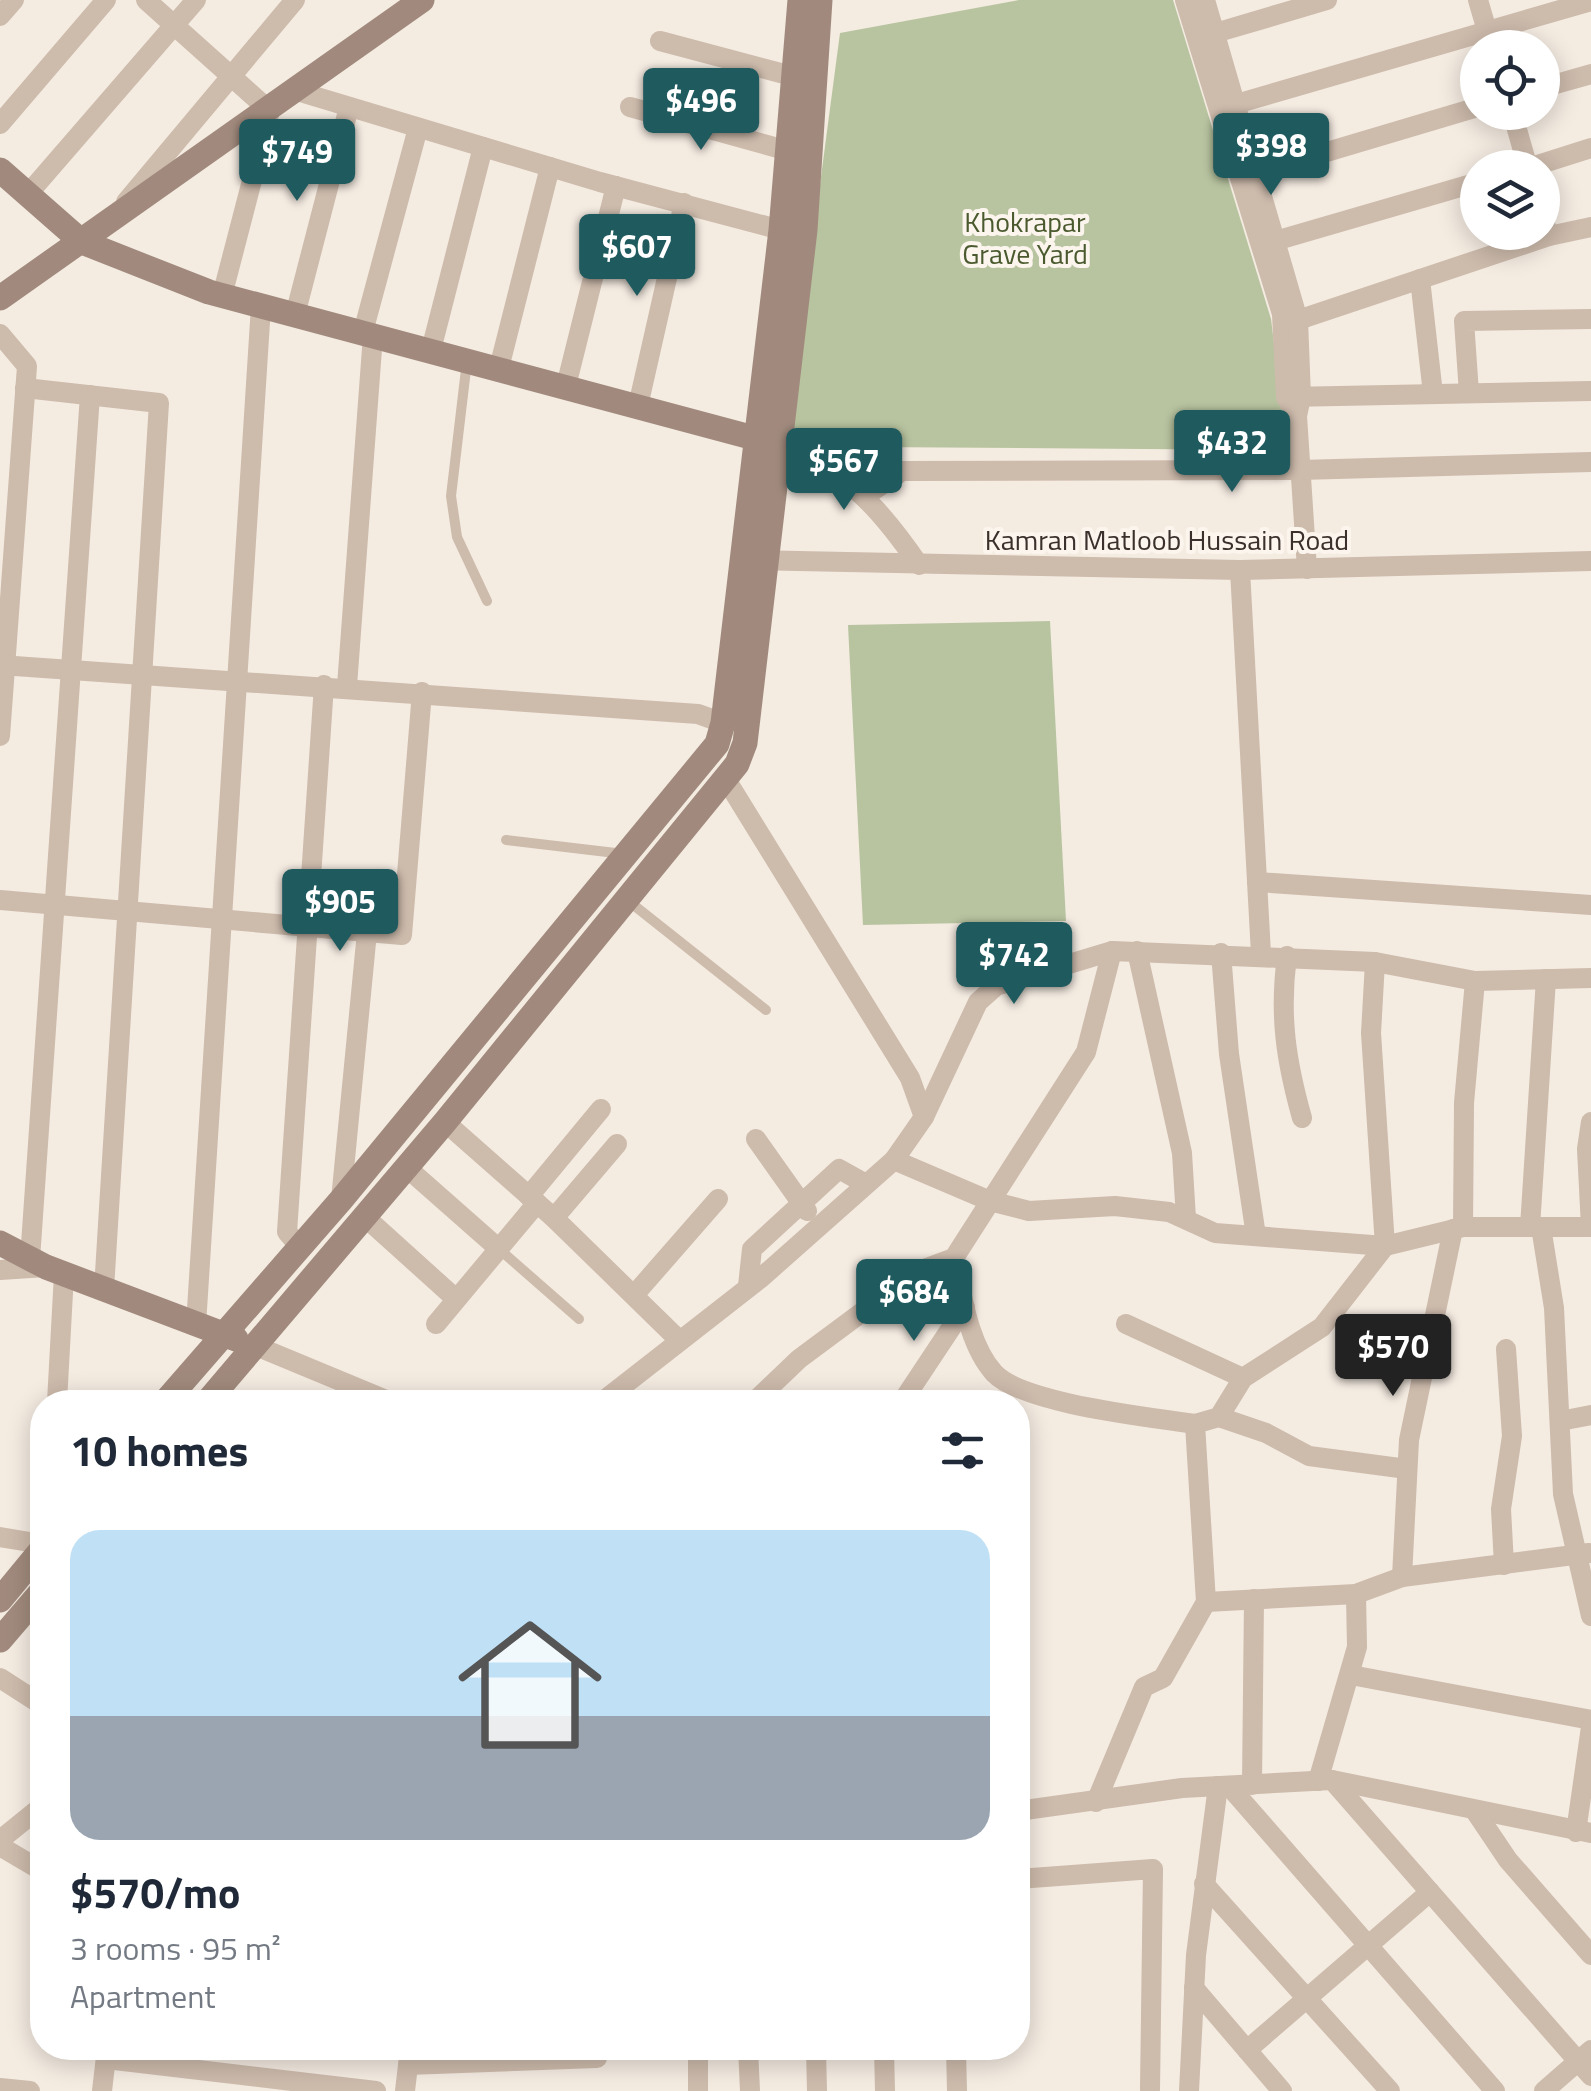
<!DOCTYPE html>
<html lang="en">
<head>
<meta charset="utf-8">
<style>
  :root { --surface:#fff; --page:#f6f6f7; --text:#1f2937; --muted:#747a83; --accent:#1f5a5e }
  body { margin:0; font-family:"Titillium Web",sans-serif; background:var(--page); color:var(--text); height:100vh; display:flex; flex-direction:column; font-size:38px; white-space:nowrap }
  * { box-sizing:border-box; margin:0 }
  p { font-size:32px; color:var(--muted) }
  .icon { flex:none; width:55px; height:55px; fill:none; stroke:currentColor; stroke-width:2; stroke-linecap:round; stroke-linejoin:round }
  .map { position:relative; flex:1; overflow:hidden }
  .side { position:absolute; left:30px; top:1390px; width:1000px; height:670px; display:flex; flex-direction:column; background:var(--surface); border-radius:40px; box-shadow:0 5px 25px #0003 }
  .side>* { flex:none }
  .fabs { position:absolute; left:1460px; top:30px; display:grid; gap:20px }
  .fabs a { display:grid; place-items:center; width:100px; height:100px; border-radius:50%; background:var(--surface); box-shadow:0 5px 25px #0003; font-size:50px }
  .price { position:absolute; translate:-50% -85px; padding:0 22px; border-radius:10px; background:var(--accent); color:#fff; font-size:32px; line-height:65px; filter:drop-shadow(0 2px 5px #0008) }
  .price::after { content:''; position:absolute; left:50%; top:60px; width:30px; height:22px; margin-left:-15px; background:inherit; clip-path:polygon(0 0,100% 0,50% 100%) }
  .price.on { background:#222; color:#fff }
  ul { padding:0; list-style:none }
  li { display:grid; align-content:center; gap:20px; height:530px; padding:0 40px }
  li span { display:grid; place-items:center; height:310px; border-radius:30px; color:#555 }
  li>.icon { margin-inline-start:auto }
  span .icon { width:180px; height:180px; fill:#fffc; stroke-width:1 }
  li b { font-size:42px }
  h2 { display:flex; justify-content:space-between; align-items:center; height:120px; padding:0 40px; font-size:42px }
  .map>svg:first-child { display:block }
  .green { fill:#b8c4a0 }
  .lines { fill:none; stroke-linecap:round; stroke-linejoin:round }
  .lane { stroke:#cdbbac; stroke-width:10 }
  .street { stroke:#cdbbac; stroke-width:20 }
  .secondary { stroke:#a18a7d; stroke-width:25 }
  .labels { text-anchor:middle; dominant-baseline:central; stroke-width:8; stroke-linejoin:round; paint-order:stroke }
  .park-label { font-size:28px; fill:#4a5a2e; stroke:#fbf5ee }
  .street-label { font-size:28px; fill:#3b302b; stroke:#fbf5ee }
</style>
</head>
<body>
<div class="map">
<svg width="1591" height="2091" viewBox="0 0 1591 2091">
  <rect width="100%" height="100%" fill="#f4ebe1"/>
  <g class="green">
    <path d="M1019,0H1173L1271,319L1287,450L872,447L787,434L840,33Z"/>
    <path d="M1050,621L1066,921L863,925L848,625Z"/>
  </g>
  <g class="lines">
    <g class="lane">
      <path d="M467,361L451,496L457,537L487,601"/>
      <path d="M506,840L624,854"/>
      <path d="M626,899L766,1010"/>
      <path d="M499,1249L579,1319"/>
    </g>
    <g class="street">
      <path d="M146,0L270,111L222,296"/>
      <path d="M1185,0L1282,314L1286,397L1297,416"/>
      <path d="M1205,0L1298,320L1301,397L1297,416L1307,569"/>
      <path d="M1478,0L1492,48"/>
      <path d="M0,16L14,0"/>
      <path d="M1215,33L1327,0"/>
      <path d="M660,41L792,76"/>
      <path d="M1542,88L1591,74"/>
      <path d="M297,91L600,182L781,230"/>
      <path d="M1236,104L1591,1"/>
      <path d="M630,107L785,150"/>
      <path d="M1512,112L1528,168L1591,148"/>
      <path d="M0,124L106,0"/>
      <path d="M1256,173L1478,107"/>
      <path d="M28,194L196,0"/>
      <path d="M126,202L295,0"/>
      <path d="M1542,215L1549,236"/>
      <path d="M1275,241L1478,182"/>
      <path d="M1420,279L1433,394"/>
      <path d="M295,315L349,107"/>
      <path d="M1298,320L1549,236L1591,227"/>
      <path d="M363,332L418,128"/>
      <path d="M0,334L27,366L0,736"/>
      <path d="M431,350L483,147"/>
      <path d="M499,368L550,167"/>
      <path d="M566,386L616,186"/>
      <path d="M25,388L159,403L104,1289"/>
      <path d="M1469,393L1464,321L1591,319"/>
      <path d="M1288,397L1591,391"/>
      <path d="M638,406L684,203"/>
      <path d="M781,445C850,476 877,504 919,565"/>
      <path d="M864,497L902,471L1300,470L1591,462"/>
      <path d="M753,560L1240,570L1591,561"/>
      <path d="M1240,570L1261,954"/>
      <path d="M0,665L698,714L723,723"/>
      <path d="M347,686L373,335"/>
      <path d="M727,781L910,1078L924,1117"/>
      <path d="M1257,882L1591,905"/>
      <path d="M0,900L402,935L422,692"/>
      <path d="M1137,951L1182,1153L1186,1219"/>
      <path d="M1221,953L1229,1054L1256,1236"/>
      <path d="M1287,956C1279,1015 1286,1061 1302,1118"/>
      <path d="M445,1122L554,1218L680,1341"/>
      <path d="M756,1139L807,1211"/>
      <path d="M894,1160L990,1201L1029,1211L1115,1206L1169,1212L1215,1233L1385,1246L1463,1227H1591"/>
      <path d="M406,1167L499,1249"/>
      <path d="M529,1196L601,1109"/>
      <path d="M341,1200L367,932"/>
      <path d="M365,1217L456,1299"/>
      <path d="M554,1218L617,1144"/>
      <path d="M1463,1227L1464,1103L1475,981"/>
      <path d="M1530,1227L1546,979"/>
      <path d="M1541,1227L1554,1308L1563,1494L1591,1616"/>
      <path d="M1591,1227L1587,1149L1591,1122"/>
      <path d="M300,1247L287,1232L324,685"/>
      <path d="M954,1258C962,1294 968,1344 994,1373C1023,1404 1151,1417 1195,1424"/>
      <path d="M30,1259L90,395"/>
      <path d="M0,1270L46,1267"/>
      <path d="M748,1286L752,1249L839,1169L866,1184"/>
      <path d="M635,1294L718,1199"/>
      <path d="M436,1324L537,1203"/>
      <path d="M1126,1324L1243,1378"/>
      <path d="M196,1325L261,306"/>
      <path d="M256,1346L391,1402"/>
      <path d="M57,1402L64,1274"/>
      <path d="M602,1402L762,1277L894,1160L924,1117L978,1002L996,986L1112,951L1375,962L1475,981L1591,978"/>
      <path d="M754,1402L799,1359L869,1307L889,1282L954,1258L1086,1052L1112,951"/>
      <path d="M902,1402L965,1307"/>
      <path d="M1219,1417L1266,1433L1309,1456L1407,1469"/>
      <path d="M1560,1421L1591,1415"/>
      <path d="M0,1537L42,1544"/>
      <path d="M1504,1565L1501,1509L1512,1436L1506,1349"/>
      <path d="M1402,1577L1409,1440L1453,1229"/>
      <path d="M1206,1602L1356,1594L1402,1577L1589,1553"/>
      <path d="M1351,1675L1591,1720"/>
      <path d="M0,1678L42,1705"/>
      <path d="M1332,1780L1591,2076"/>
      <path d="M1318,1781L1357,1647L1356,1594"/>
      <path d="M1252,1785L1254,1599"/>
      <path d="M1229,1786L1495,2091"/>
      <path d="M1096,1802L1144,1687L1163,1678L1206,1602L1195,1424L1219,1417L1243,1378L1322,1327L1385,1246L1371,1033L1375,962"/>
      <path d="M1018,1811L1182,1788L1332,1780L1591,1833"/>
      <path d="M1475,1811L1508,1860L1591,1955"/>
      <path d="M1576,1832L1591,1727"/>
      <path d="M0,1840L42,1806"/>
      <path d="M0,1846L42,1871"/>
      <path d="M1018,1879L1153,1869L1150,2089"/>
      <path d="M1204,1884L1390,2091"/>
      <path d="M1194,1988L1282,2091"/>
      <path d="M748,2048L750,2091"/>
      <path d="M816,2048L817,2091"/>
      <path d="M884,2048L885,2091"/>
      <path d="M956,2048L957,2091"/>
      <path d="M1247,2050L1430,1892"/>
      <path d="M106,2059L376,2091"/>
      <path d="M408,2065L597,2058"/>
      <path d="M0,2088L30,2091"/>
      <path d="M102,2091L107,2048"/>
      <path d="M405,2091L410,2048"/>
      <path d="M698,2091V2048"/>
      <path d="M1189,2091L1196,1955L1218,1786"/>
      <path d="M1544,2091L1591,2050"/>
    </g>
    <g class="secondary">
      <path d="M0,170L82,242L209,292L769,442"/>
      <path d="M0,298L422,0"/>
      <path d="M0,1243L46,1267L236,1339"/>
      <path d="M165,1402L341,1200L717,744L723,723L781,230L800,0"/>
      <path d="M207,1402L445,1122L737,764L745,743L805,230L820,0"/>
      <path d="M0,1600L42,1549"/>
      <path d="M0,1640L42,1591"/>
    </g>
  </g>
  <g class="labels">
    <g class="park-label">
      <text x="1025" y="221">Khokrapar<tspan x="1025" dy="32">Grave Yard</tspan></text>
    </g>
    <g class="street-label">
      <text x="1167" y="539">Kamran Matloob Hussain Road</text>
    </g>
  </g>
</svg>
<div class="fabs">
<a><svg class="icon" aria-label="locate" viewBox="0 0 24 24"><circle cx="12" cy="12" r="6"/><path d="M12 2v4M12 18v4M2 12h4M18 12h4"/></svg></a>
<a><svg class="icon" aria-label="layers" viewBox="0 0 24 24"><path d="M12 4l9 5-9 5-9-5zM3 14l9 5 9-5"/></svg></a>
</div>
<b class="price" style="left:701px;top:153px">$496</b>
<b class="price" style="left:1271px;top:198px">$398</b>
<b class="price" style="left:297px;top:204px">$749</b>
<b class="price" style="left:637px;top:299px">$607</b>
<b class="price" style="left:1232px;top:495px">$432</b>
<b class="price" style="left:844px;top:513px">$567</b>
<b class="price" style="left:340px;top:954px">$905</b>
<b class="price" style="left:1014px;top:1007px">$742</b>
<b class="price" style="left:914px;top:1344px">$684</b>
<b class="price on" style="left:1393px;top:1399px">$570</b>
<section class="side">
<h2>10 homes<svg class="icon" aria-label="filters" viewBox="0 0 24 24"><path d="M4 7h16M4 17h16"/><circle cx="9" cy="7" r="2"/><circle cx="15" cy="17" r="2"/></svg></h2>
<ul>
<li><span style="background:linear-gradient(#bfe0f5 60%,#9aa5b1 0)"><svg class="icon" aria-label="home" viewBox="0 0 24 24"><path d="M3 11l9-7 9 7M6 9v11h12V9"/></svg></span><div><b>$570/mo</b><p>3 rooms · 95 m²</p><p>Apartment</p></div></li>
</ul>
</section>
</div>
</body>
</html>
